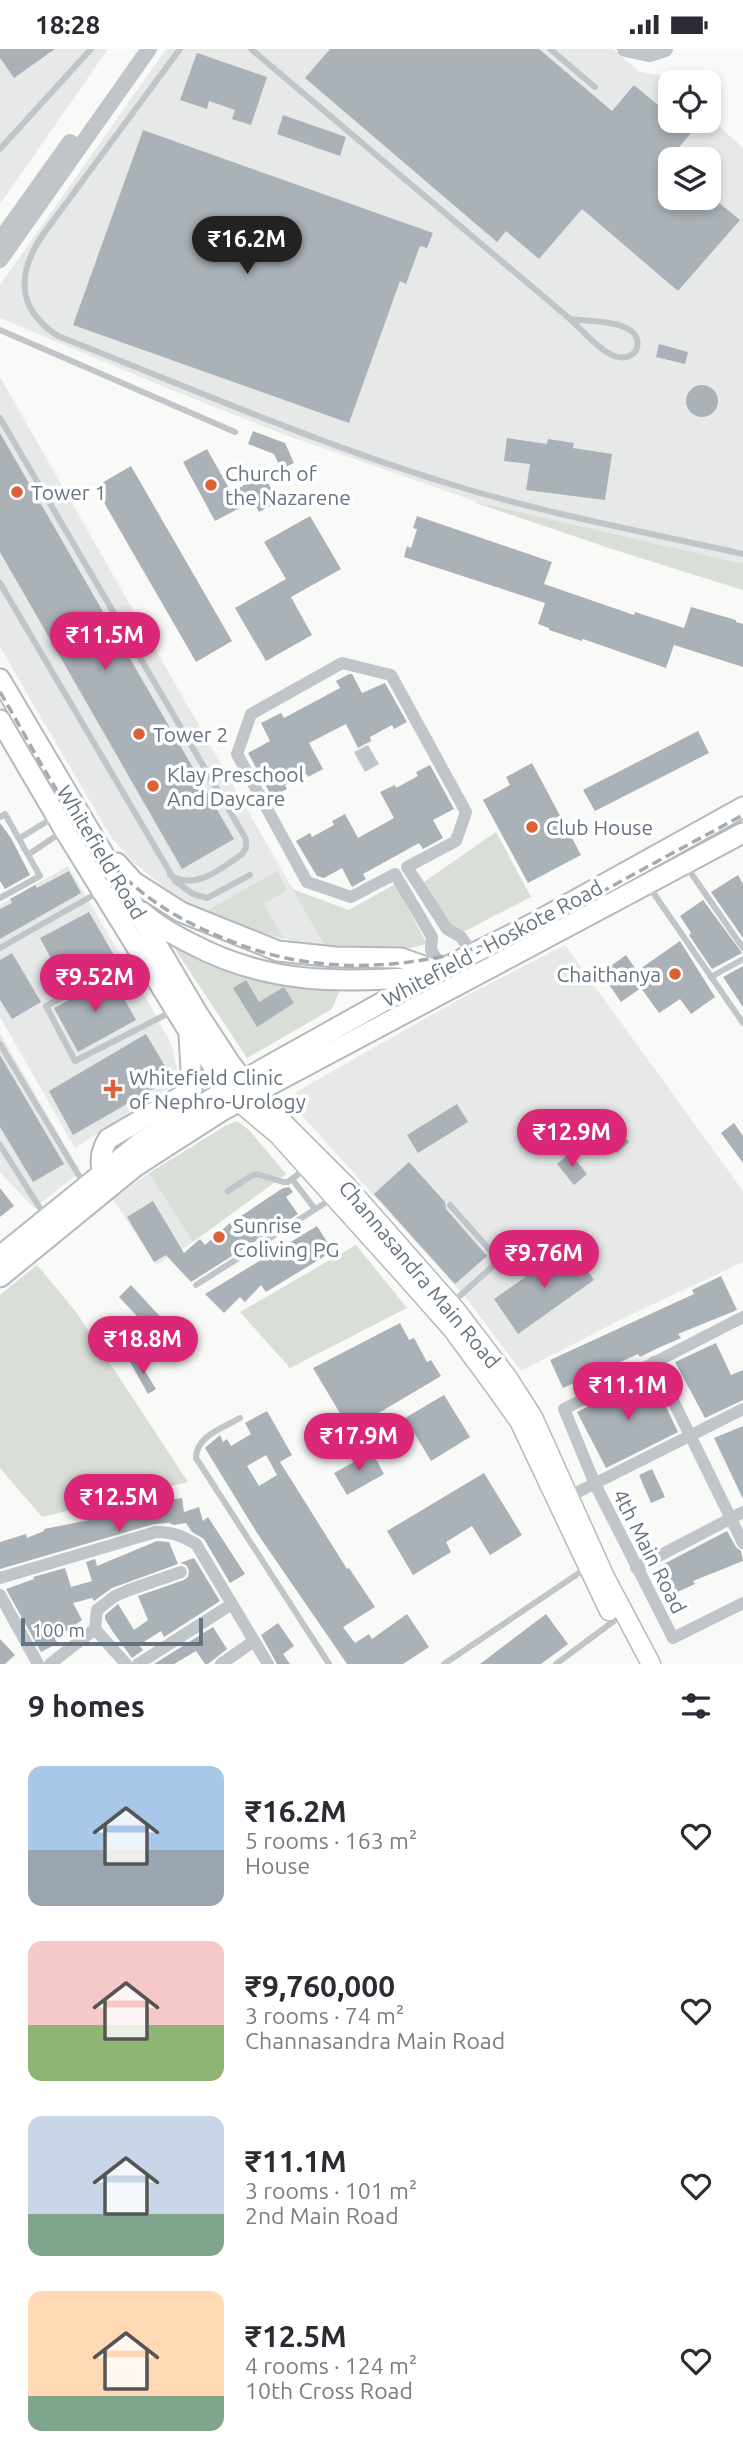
<!DOCTYPE html>
<html lang="en">
<head>
<meta charset="utf-8">
<style>
  :root { --surface:#fff; --page:#f2f2f3; --text:#2b2b33; --muted:#7c7c81; --accent:#db2777 }
  body { margin:0; font-family:Ubuntu,sans-serif; background:var(--page); color:var(--text); height:100vh; display:flex; flex-direction:column; font-size:26px; white-space:nowrap }
  * { box-sizing:border-box; margin:0 }
  p { font-size:23px; color:var(--muted) }
  .icon { flex:none; width:38px; height:38px; fill:none; stroke:currentColor; stroke-width:2; stroke-linecap:round; stroke-linejoin:round }
  .map { position:relative; height:1615px; overflow:hidden }
  .side { display:flex; flex-direction:column; background:var(--surface); flex:1 }
  .side>* { flex:none }
  .buttons { position:absolute; left:658px; top:21px; display:grid; gap:14px }
  .buttons a { display:grid; place-items:center; width:63px; height:63px; border-radius:14px; background:var(--surface); box-shadow:0 4px 10px #0003; font-size:35px }
  .scale { position:absolute; left:21px; bottom:18px; width:182px; box-sizing:border-box; padding-left:7px; border:4px solid #667481; border-top:0; font-size:19px; line-height:24px; white-space:nowrap; color:#667481; -webkit-text-stroke:5px #fff; paint-order:stroke }
  .price { position:absolute; translate:-50% -60px; padding:0 16px; border-radius:24px; background:var(--accent); color:#fff; font-size:23px; line-height:46px; filter:drop-shadow(0 2px 4px #0008) }
  .price::after { content:''; position:absolute; left:50%; top:42px; width:21px; height:16px; margin-left:-10px; background:inherit; clip-path:polygon(0 0,100% 0,50% 100%) }
  .price.current { background:#222; color:#fff }
  ul { padding:0; list-style:none }
  li { display:flex; align-items:center; gap:21px; height:175px; padding:0 28px }
  li span { display:grid; place-items:center; flex:none; width:196px; height:140px; border-radius:14px; color:#555 }
  li>.icon { margin-inline-start:auto }
  span .icon { width:84px; height:84px; fill:#fffc; stroke-width:1 }
  li b { font-size:30px }
  h2 { display:flex; justify-content:space-between; align-items:center; height:84px; padding:0 28px; font-size:30px }
  .status { display:flex; justify-content:space-between; align-items:center; height:49px; padding:0 35px; background:var(--surface); direction:ltr }
  .status svg { height:19px; fill:currentColor }
  .map>svg:first-child { display:block }
  .built { fill:#e7e8e8; fill-rule:evenodd }
  .green { fill:#d9ded6 }
  .water { fill:#bdc6cb }
  .building { fill:#aab2b8; fill-rule:evenodd }
  .lines { fill:none; stroke-linecap:round; stroke-linejoin:round }
  .secondary-casing { stroke:#b5babf; stroke-width:21 }
  .primary-casing { stroke:#b4b9bd; stroke-width:23 }
  .service { stroke:#c0c5c9; stroke-width:6 }
  .minor { stroke:#c0c5c9; stroke-width:12 }
  .tertiary { stroke:#c0c5c9; stroke-width:16 }
  .secondary { stroke:#fff; stroke-width:18 }
  .primary { stroke:#fff; stroke-width:19 }
  .rail { stroke:#a4aab0; stroke-width:3.5; stroke-dasharray:10 5; stroke-linecap:butt }
  .poi-dot { fill:#dc6235; stroke:#fff; stroke-width:2.5 }
  .labels { text-anchor:middle; dominant-baseline:central; stroke-width:7; stroke-linejoin:round; paint-order:stroke }
  .poi-label { font-size:21px; fill:#667481; stroke:#fff; text-anchor:start }
  .street-label { font-size:21px; fill:#667481; stroke:#fff }
</style>
</head>
<body>
<div class="status"><b>18:28</b><svg viewBox="0 0 49 12"><path d="M0 12V9h3v3zM5 12V6h3v6zM10 12V3h3v9zM15 12V0h3v12zM26 1h20v11H26zM47 4h2v5h-2z"/></svg></div>
<div class="map">
<svg width="743" height="1615" viewBox="0 0 743 1615">
  <rect width="100%" height="100%" fill="#f9f9f7"/>
  <g class="built">
    <path d="M0,0H108L0,155Z"/>
    <path d="M166,0H613L640,23L663,27L670,33V72H709V68L743,99V541L609,499L283,385L162,337L0,269V236ZM670,110H709V149H670Z"/>
    <path d="M0,328L197,673L327,900L244,881L207,865L166,840L133,813L111,788L0,598Z"/>
    <path d="M68,817L158,970L134,985L158,971L172,996L179,1032L75,1099L0,968V856Z"/>
    <path d="M565,896L743,1142V1213L626,1268L521,1322L467,1250L287,1050L308,1036L458,951Z"/>
    <path d="M0,984L80,1123L34,1159L0,1123Z"/>
    <path d="M149,1124L193,1193L156,1216L113,1150Z"/>
  </g>
  <g class="green">
    <path d="M470,452L743,515V541L609,499Z"/>
    <path d="M496,783L531,848L461,884L444,873L421,835Z"/>
    <path d="M277,822L287,841L264,855L283,889L250,880L207,862Z"/>
    <path d="M395,835L427,895L405,900H327L292,840L349,861Z"/>
    <path d="M171,894C230,918 274,938 340,941L332,960L247,1009Z"/>
    <path d="M237,1072L249,1081L286,1125L193,1193L149,1124L225,1077Z"/>
    <path d="M356,1196L407,1259L290,1319L240,1263Z"/>
    <path d="M37,1216L76,1263L188,1433L42,1468L0,1419V1246Z"/>
  </g>
  <path class="water" d="M368,696L379,715L365,723L354,703Z"/>
  <g class="building">
    <path d="M0,0H55L14,29L0,9Z"/>
    <path d="M330,0H539L612,62L634,36L670,66V72H677L691,84L670,109V149H713L740,171L678,242L582,160L539,210L506,182L497,193L305,29Z"/>
    <path d="M197,4L267,28L251,76L232,70L235,61L209,52L207,60L180,51Z"/>
    <path d="M283,66L346,88L340,107L277,85Z"/>
    <path d="M143,81L433,184L427,199L420,197L406,235L400,232L349,374L73,276Z"/>
    <path d="M659,295L688,303L685,315L656,308Z"/>
    <circle cx="702" cy="352" r="16"/>
    <path d="M253,382L285,394L294,414L281,420L274,405L248,395Z"/>
    <path d="M0,384L234,790L182,820L0,503Z"/>
    <path d="M507,389L547,395L548,390L574,394L573,399L612,405L605,451L526,441L530,415L504,412Z"/>
    <path d="M207,400L231,443L264,426L278,453L259,463L253,452L215,472L183,413Z"/>
    <path d="M131,417L232,592L196,613L95,438Z"/>
    <path d="M310,467L341,520L291,548L312,586L266,612L235,559L286,530L264,493Z"/>
    <path d="M417,467L552,513L544,535L634,566L635,563L684,579L691,558L736,571V573L743,575V618L674,596L666,619L583,590L582,592L549,581V579L538,575L545,554L404,508L407,497L411,499L417,480L413,479Z"/>
    <path d="M349,625H352L362,644L385,634L407,673L394,680L392,676L370,688L371,692L358,699L346,675L309,694L323,720L308,728L307,725L285,736L287,740L272,748L248,704L270,692L261,674L281,664L284,669L340,639L336,632Z"/>
    <path d="M698,682L709,704L595,762L583,741Z"/>
    <path d="M532,714L581,806L528,834L483,751L510,736L506,728Z"/>
    <path d="M430,716L454,760L433,771L443,789L423,800L419,794L363,825L366,830L352,838L342,819L324,829L317,827L296,792L310,784L312,788L334,776L332,772L345,765L358,789L394,769L380,743L395,736L396,739L418,727L416,723Z"/>
    <path d="M0,774L11,789L30,826L5,840L0,832Z"/>
    <path d="M69,822L81,844L0,890V860L12,854L10,850L35,836L37,839Z"/>
    <path d="M738,826L743,835V889L711,843Z"/>
    <path d="M703,851L742,904L712,920L689,886L691,884L680,867Z"/>
    <path d="M89,863L115,908L104,914L107,918L67,939L40,889Z"/>
    <path d="M680,892L715,948L691,965L680,950L659,964L641,939L621,953L601,924L626,906L637,922Z"/>
    <path d="M12,904L41,953L12,970L0,951V911Z"/>
    <path d="M743,917V958L723,928Z"/>
    <path d="M112,928L136,971L78,1003L54,959Z"/>
    <path d="M246,931L259,953L284,938L294,954L257,978L233,939Z"/>
    <path d="M146,985L172,1029L73,1086L49,1042Z"/>
    <path d="M0,1006L64,1115L33,1133L0,1078Z"/>
    <path d="M457,1055L468,1073L418,1104L407,1086Z"/>
    <path d="M602,1064L629,1093L617,1104L590,1075Z"/>
    <path d="M734,1074L743,1087V1114L721,1084Z"/>
    <path d="M570,1104L587,1125L574,1136L557,1115Z"/>
    <path d="M409,1113L445,1153L446,1160L487,1207L455,1235L374,1145Z"/>
    <path d="M289,1138L293,1143L286,1148L298,1165L191,1233L166,1206L154,1213L127,1168L153,1152L184,1204L200,1190L205,1196L229,1175L283,1139Z"/>
    <path d="M0,1139L14,1157L0,1168Z"/>
    <path d="M317,1177L333,1202L266,1243L261,1236L245,1253L240,1248L224,1264L205,1245Z"/>
    <path d="M570,1197L594,1231L518,1285L494,1250Z"/>
    <path d="M721,1227L737,1261L678,1285L681,1289L658,1299L640,1308L638,1305L563,1339L550,1311L694,1245L692,1241Z"/>
    <path d="M131,1236L165,1273L153,1284L119,1248Z"/>
    <path d="M400,1274L409,1291L414,1289L427,1313L431,1311L441,1327L350,1381L313,1319Z"/>
    <path d="M716,1294L731,1326L743,1321V1351L705,1369L675,1313Z"/>
    <path d="M137,1309L156,1340L148,1345L130,1313Z"/>
    <path d="M651,1326L678,1383L606,1419L577,1363Z"/>
    <path d="M444,1346L470,1388L431,1412L405,1369Z"/>
    <path d="M267,1362L292,1406L280,1413L347,1520L349,1519L375,1558L343,1578L355,1594L369,1585L372,1590L407,1565L429,1598L403,1615H347L257,1484L205,1399L220,1386L223,1393L227,1390L231,1397L251,1385L245,1374ZM266,1406L277,1426L259,1437L247,1417Z"/>
    <path d="M743,1377V1450L714,1389Z"/>
    <path d="M372,1403L384,1425L347,1446L334,1424Z"/>
    <path d="M652,1420L665,1448L651,1454L639,1426Z"/>
    <path d="M484,1424L522,1486L490,1506L472,1477L446,1493L451,1503L413,1526L387,1482Z"/>
    <path d="M182,1449L184,1463L199,1458L203,1472L208,1468L245,1525L230,1534L204,1490L192,1483L186,1474L174,1476L169,1474L154,1475L0,1520V1493L26,1485L27,1489L44,1482V1480L90,1471L137,1456Z"/>
    <path d="M727,1482L736,1498L741,1502L743,1512L693,1532L695,1535L671,1546L658,1518Z"/>
    <path d="M157,1492L169,1493L178,1515L112,1539L94,1552L92,1549L73,1554L82,1571L55,1590L58,1594L41,1603L6,1540L34,1530L33,1528L65,1519L71,1538L92,1532L86,1513L95,1510L97,1517Z"/>
    <path d="M194,1509L220,1552L164,1588L161,1582L139,1596L143,1601L132,1609L113,1583L105,1570V1566L118,1555L134,1581L148,1571L138,1547L184,1531L188,1528L189,1521L186,1516L180,1514Z"/>
    <path d="M546,1565L568,1595L541,1615H480Z"/>
    <path d="M278,1574L294,1597L283,1605L290,1615H277L261,1586Z"/>
    <path d="M213,1578L227,1600L208,1615H205L196,1602L174,1615H154Z"/>
    <path d="M0,1590L15,1606L5,1615H0Z"/>
  </g>
  <g class="lines">
    <g class="secondary-casing">
      <g id="secondary">
        <path d="M254,1044L346,1136L456,1261L508,1329L533,1368L605,1528L651,1615"/>
        <path d="M239,1053L278,1086L405,1227L452,1280L494,1337L519,1372L609,1562"/>
      </g>
    </g>
    <g class="primary-casing">
      <g id="primary">
        <path d="M0,630L198,965L230,1014L251,1041"/>
        <path d="M0,671L65,782L189,983L236,1049"/>
        <path d="M117,814L134,833L181,863L278,902L335,908L401,909L438,922"/>
        <path d="M142,863C157,877 174,886 192,895C267,935 339,934 422,928"/>
        <path d="M102,1122C100,1110 101,1102 108,1090L192,1041L189,984"/>
        <path d="M0,1207L141,1093L229,1039L438,922L532,875L743,758"/>
        <path d="M0,1228L136,1117L223,1061L743,784"/>
      </g>
    </g>
    <g class="service">
      <path d="M180,0L44,184C17,223 15,259 58,287C188,338 316,394 450,435C546,465 645,483 743,505"/>
      <path d="M251,0L570,270"/>
      <path d="M550,0L595,38"/>
      <path d="M0,100L91,0"/>
      <path d="M570,270C590,273 648,270 636,302C616,324 586,284 570,270Z"/>
      <path d="M0,281L235,383"/>
      <path d="M0,369L246,790V799L242,805C221,820 195,842 170,826"/>
      <path d="M0,534L175,832L193,845L207,849L250,826"/>
      <path d="M0,768L5,765L40,827L0,849"/>
      <path d="M20,789L54,768"/>
      <path d="M29,805L62,783"/>
      <path d="M686,817L743,899"/>
      <path d="M650,839L743,974"/>
      <path d="M0,899L99,843"/>
      <path d="M140,907L46,957L75,1012L171,963"/>
      <path d="M711,928L743,910"/>
      <path d="M0,995L84,1135"/>
      <path d="M0,1096L40,1159L48,1166"/>
      <path d="M292,1130L315,1160"/>
      <path d="M228,1142L251,1127L257,1125L283,1133H288L305,1120"/>
      <path d="M450,1156L496,1208L494,1216L452,1254"/>
      <path d="M196,1236L333,1149"/>
      <path d="M240,1369C223,1379 196,1387 196,1409L329,1615"/>
      <path d="M444,1615L585,1520"/>
      <path d="M556,1615L614,1572"/>
    </g>
    <g class="minor">
      <path d="M443,920L431,901L432,888L395,825L351,848L307,833L237,705L251,665L342,614L391,626L466,763L456,792L407,818L447,880L461,888L473,905"/>
      <path d="M743,1268L564,1360L595,1435L673,1589L743,1554"/>
      <path d="M654,1313L743,1494"/>
      <path d="M568,1448L743,1360"/>
      <path d="M636,1519L743,1463"/>
      <path d="M0,1529L156,1483C173,1483 182,1487 196,1495L268,1615"/>
      <path d="M0,1546L38,1615"/>
      <path d="M95,1580L97,1561L115,1547L129,1541L181,1523"/>
      <path d="M95,1580L126,1615"/>
      <path d="M50,1615L95,1580"/>
      <path d="M138,1615L232,1555"/>
      <path d="M221,1615L254,1592"/>
    </g>
    <g class="tertiary">
      <path d="M625,0L649,5L665,0"/>
      <path d="M0,191L70,93"/>
      <path d="M0,211L149,0"/>
    </g>
    <use href="#secondary" class="secondary"/>
    <use href="#primary" class="primary"/>
    <path class="rail" d="M0,643C36,704 69,773 119,823C154,858 195,879 241,896C341,933 447,916 544,875C569,864 593,847 618,834C659,811 701,789 743,766"/>
  </g>
  <g class="poi-dot">
    <circle cx="211" cy="436" r="7"/>
    <circle cx="17" cy="443" r="7"/>
    <circle cx="139" cy="685" r="7"/>
    <circle cx="153" cy="737" r="7"/>
    <circle cx="532" cy="778" r="7"/>
    <circle cx="675" cy="925" r="7"/>
    <path d="M109.5 1029.5h7v7h7v7h-7v7h-7v-7h-7v-7h7z"/>
    <circle cx="219" cy="1188" r="7"/>
  </g>
  <g class="labels">
    <g class="poi-label">
      <text x="225" y="424">Church of<tspan x="225" dy="24">the Nazarene</tspan></text>
      <text x="31" y="443">Tower 1</text>
      <text x="153" y="685">Tower 2</text>
      <text x="167" y="725">Klay Preschool<tspan x="167" dy="24">And Daycare</tspan></text>
      <text x="546" y="778">Club House</text>
      <text x="661" y="925" text-anchor="end">Chaithanya</text>
      <text x="129" y="1028">Whitefield Clinic<tspan x="129" dy="24">of Nephro-Urology</tspan></text>
      <text x="233" y="1176">Sunrise<tspan x="233" dy="24">Coliving PG</tspan></text>
    </g>
    <g class="street-label">
      <text transform="translate(102 803) rotate(59)">Whitefield Road</text>
      <text transform="translate(492 894) rotate(-28)">Whitefield - Hoskote Road</text>
      <text transform="translate(420 1225) rotate(50)">Channasandra Main Road</text>
      <text transform="translate(650 1502) rotate(63)">4th Main Road</text>
    </g>
  </g>
</svg>
<div class="buttons">
<a><svg class="icon" aria-label="locate" viewBox="0 0 24 24"><circle cx="12" cy="12" r="6"/><path d="M12 2v4M12 18v4M2 12h4M18 12h4"/></svg></a>
<a><svg class="icon" aria-label="layers" viewBox="0 0 24 24"><path d="M12 4l9 5-9 5-9-5zM3 14l9 5 9-5"/></svg></a>
</div>
<div class="scale">100 m</div>
<b class="price current" style="left:247px;top:227px">₹16.2M</b>
<b class="price" style="left:105px;top:623px">₹11.5M</b>
<b class="price" style="left:95px;top:965px">₹9.52M</b>
<b class="price" style="left:572px;top:1120px">₹12.9M</b>
<b class="price" style="left:544px;top:1241px">₹9.76M</b>
<b class="price" style="left:143px;top:1327px">₹18.8M</b>
<b class="price" style="left:628px;top:1373px">₹11.1M</b>
<b class="price" style="left:359px;top:1424px">₹17.9M</b>
<b class="price" style="left:119px;top:1485px">₹12.5M</b>
</div>
<section class="side">
<h2>9 homes<svg class="icon" aria-label="filters" viewBox="0 0 24 24"><path d="M4 7h16M4 17h16"/><circle cx="9" cy="7" r="2"/><circle cx="15" cy="17" r="2"/></svg></h2>
<ul>
<li><span style="background:linear-gradient(#a9c7e8 60%,#9aa5b1 0)"><svg class="icon" aria-label="home" viewBox="0 0 24 24"><path d="M3 11l9-7 9 7M6 9v11h12V9"/></svg></span><div><b>₹16.2M</b><p>5 rooms · 163 m²</p><p>House</p></div><svg class="icon" aria-label="heart" viewBox="0 0 24 24"><path d="M12 20l-8-8c-3-5 5-10 8-4 3-6 11-1 8 4z"/></svg></li>
<li><span style="background:linear-gradient(#f6c9c9 60%,#8fb573 0)"><svg class="icon" aria-label="home" viewBox="0 0 24 24"><path d="M3 11l9-7 9 7M6 9v11h12V9"/></svg></span><div><b>₹9,760,000</b><p>3 rooms · 74 m²</p><p>Channasandra Main Road</p></div><svg class="icon" aria-label="heart" viewBox="0 0 24 24"><path d="M12 20l-8-8c-3-5 5-10 8-4 3-6 11-1 8 4z"/></svg></li>
<li><span style="background:linear-gradient(#c9d6e8 70%,#7fa58c 0)"><svg class="icon" aria-label="home" viewBox="0 0 24 24"><path d="M3 11l9-7 9 7M6 9v11h12V9"/></svg></span><div><b>₹11.1M</b><p>3 rooms · 101 m²</p><p>2nd Main Road</p></div><svg class="icon" aria-label="heart" viewBox="0 0 24 24"><path d="M12 20l-8-8c-3-5 5-10 8-4 3-6 11-1 8 4z"/></svg></li>
<li><span style="background:linear-gradient(#ffd9b3 75%,#7fa58c 0)"><svg class="icon" aria-label="home" viewBox="0 0 24 24"><path d="M3 11l9-7 9 7M6 9v11h12V9"/></svg></span><div><b>₹12.5M</b><p>4 rooms · 124 m²</p><p>10th Cross Road</p></div><svg class="icon" aria-label="heart" viewBox="0 0 24 24"><path d="M12 20l-8-8c-3-5 5-10 8-4 3-6 11-1 8 4z"/></svg></li>
</ul>
</section>
</body>
</html>
